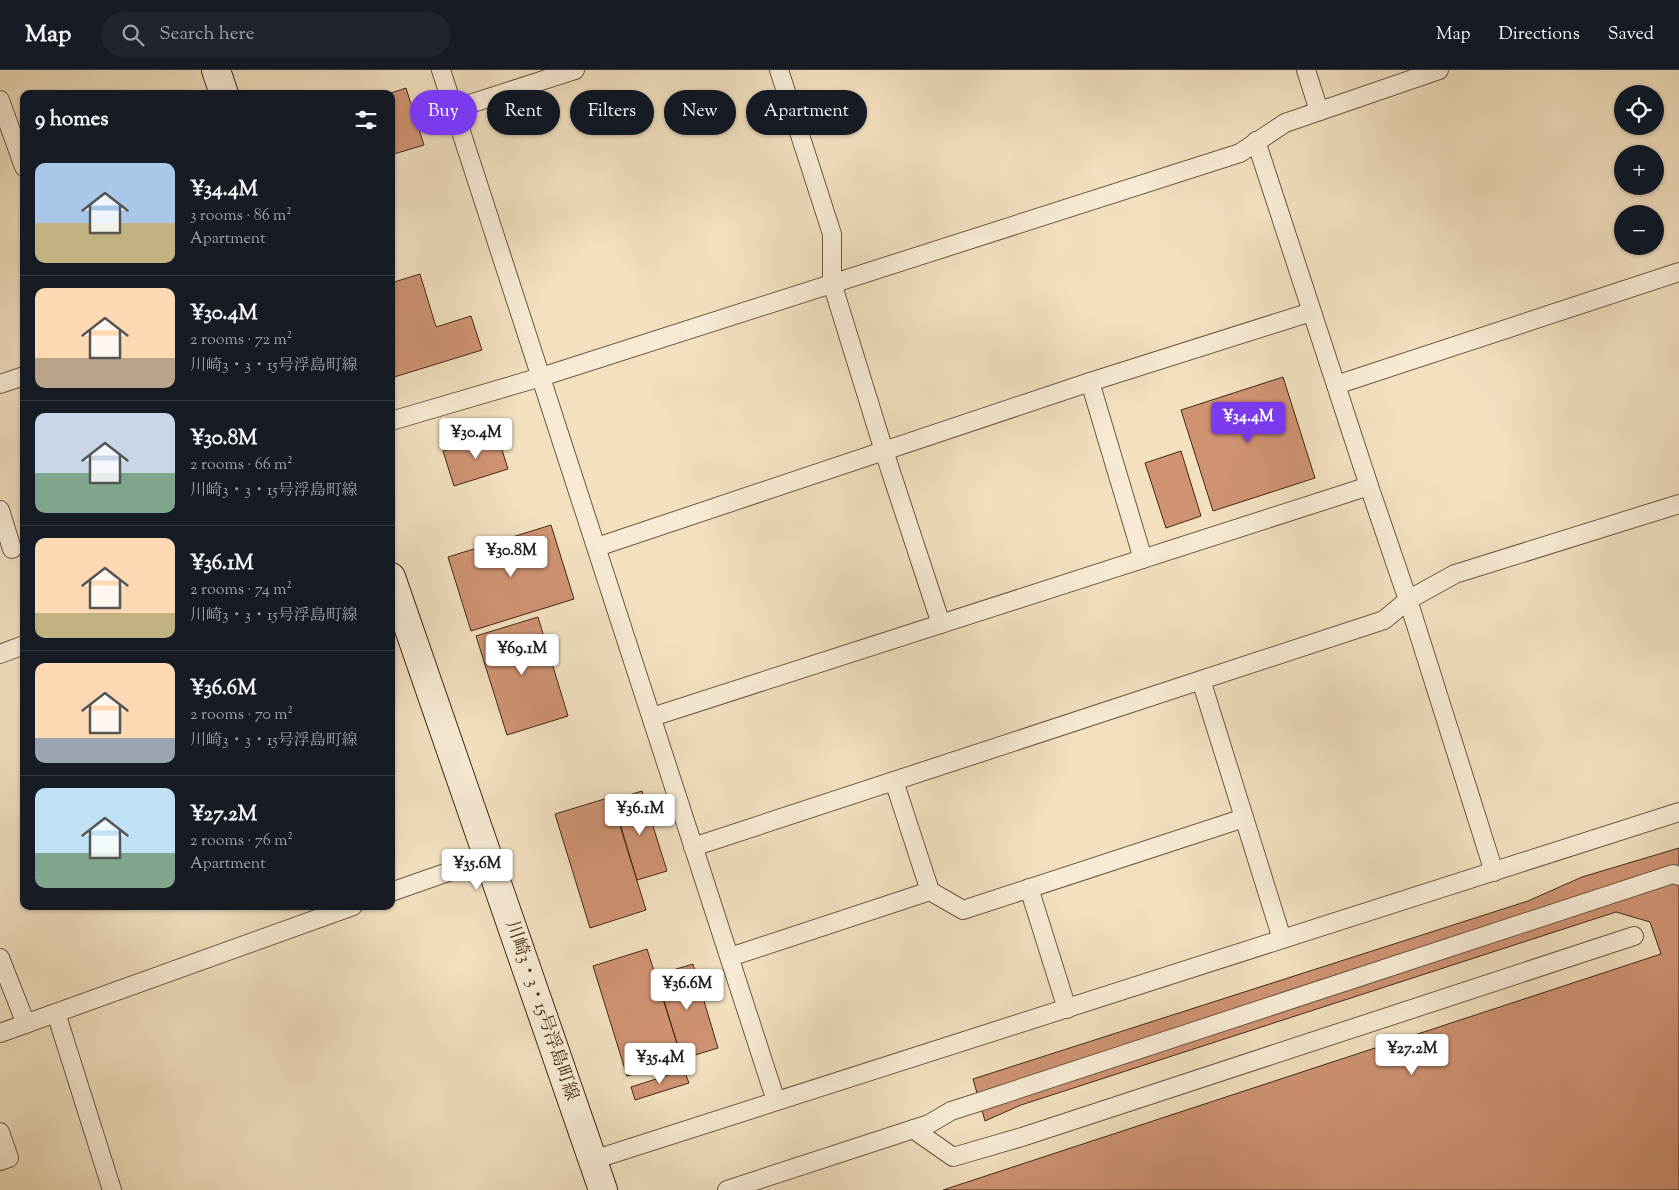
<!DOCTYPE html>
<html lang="en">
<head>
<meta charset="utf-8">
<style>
  :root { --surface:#171b24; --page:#20242c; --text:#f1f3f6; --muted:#9ea1a6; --line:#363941; --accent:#7c3aed }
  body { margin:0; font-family:"Sorts Mill Goudy","Noto Serif JP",serif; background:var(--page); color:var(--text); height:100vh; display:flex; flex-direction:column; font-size:19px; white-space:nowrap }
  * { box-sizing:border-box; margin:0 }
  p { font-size:16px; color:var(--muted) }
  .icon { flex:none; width:28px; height:28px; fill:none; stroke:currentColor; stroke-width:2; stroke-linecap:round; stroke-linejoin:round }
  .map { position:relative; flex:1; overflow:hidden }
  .details { position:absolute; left:20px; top:20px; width:375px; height:820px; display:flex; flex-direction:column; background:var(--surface); border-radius:10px; box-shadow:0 1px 4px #0004 }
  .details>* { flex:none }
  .banner { position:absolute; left:410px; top:20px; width:475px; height:45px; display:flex; gap:10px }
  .controls { position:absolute; left:1614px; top:15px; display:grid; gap:10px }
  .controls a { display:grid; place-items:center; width:50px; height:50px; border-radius:50%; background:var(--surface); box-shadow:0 1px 4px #0004; font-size:25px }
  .price { position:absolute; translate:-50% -42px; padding:0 11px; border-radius:5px; background:#fff; color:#222; font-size:16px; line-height:32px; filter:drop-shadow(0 1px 2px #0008) }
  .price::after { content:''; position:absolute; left:50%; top:30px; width:15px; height:11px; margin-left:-8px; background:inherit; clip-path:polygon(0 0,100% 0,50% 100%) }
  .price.current { background:var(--accent); color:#fff }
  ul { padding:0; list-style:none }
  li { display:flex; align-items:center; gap:15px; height:125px; padding:0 15px }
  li+li { border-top:1px solid var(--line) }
  li span { display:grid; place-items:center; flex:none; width:140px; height:100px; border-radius:10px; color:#555 }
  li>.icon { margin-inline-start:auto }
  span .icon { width:60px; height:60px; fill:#fffc; stroke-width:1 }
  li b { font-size:21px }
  h2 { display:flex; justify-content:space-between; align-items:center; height:60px; padding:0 15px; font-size:21px }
  .pill { padding:0 18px; border-radius:22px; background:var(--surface); box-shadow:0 1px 4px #0004; font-size:18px; line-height:45px }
  .pill.current { background:var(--accent); color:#fff }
  header { display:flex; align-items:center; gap:30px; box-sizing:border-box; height:70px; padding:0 25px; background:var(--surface); border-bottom:1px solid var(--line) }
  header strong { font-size:24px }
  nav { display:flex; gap:28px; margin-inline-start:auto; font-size:18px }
  .search { width:350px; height:45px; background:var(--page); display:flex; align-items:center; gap:12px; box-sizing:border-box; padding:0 18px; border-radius:28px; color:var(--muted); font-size:19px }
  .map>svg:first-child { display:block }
  .building { fill:#cf9372; stroke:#432a15 }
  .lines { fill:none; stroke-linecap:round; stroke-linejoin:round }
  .lane-casing { stroke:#6f5840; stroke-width:20 }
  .secondary-casing { stroke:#432a15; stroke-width:30 }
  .lane { stroke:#f7ebd5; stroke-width:18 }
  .secondary { stroke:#f7ebd5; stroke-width:28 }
  .labels { text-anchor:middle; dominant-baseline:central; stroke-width:4; stroke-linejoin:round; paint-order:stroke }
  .street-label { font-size:18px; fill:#432a15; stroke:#f7ebd5 }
</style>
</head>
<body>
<header>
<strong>Map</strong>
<div class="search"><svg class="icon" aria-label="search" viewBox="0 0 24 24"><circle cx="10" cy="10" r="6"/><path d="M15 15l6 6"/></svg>Search here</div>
<nav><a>Map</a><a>Directions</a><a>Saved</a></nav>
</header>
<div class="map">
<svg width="1679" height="1120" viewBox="0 0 1679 1120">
  <rect width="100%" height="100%" fill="#f2e0bf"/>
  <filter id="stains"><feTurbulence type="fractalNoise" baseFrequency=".004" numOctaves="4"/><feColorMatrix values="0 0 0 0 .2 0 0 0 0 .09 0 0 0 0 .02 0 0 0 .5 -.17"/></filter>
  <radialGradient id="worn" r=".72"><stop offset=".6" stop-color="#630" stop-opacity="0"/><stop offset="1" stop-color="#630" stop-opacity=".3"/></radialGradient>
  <g class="building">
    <path d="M406,18L424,75L394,84L391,74V24H388Z"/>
    <path d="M420,204L436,257L471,246L482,280L391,308V213Z"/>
    <path d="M1283,307L1315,408L1213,441L1181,340Z"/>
    <path d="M497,364L508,399L454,416L443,381Z"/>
    <path d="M1181,381L1201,446L1166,458L1145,393Z"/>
    <path d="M551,455L574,529L471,561L448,487Z"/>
    <path d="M538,547L568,646L507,665L476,566Z"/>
    <path d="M642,721L667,801L637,810L613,730Z"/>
    <path d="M611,727L646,840L590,858L555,744Z"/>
    <path d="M1679,778V1120H943L1661,884L1650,852L1616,842L1021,1035L985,1051L973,1009L1528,831L1582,807Z"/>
    <path d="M647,879L682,989L627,1006L593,896Z"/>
    <path d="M693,894L718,978L682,989L656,905Z"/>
    <path d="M684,1000L689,1013L635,1030L631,1017Z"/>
  </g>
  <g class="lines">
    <g class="lane-casing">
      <g id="lane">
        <path d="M441,0L776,1031"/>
        <path d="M779,0L832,164V213L884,381L941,554"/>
        <path d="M1306,0L1319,41"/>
        <path d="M0,30L24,97"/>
        <path d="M454,39L575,0"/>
        <path d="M1256,71L1369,416L1408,530L1494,802"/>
        <path d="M1090,312L1143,489"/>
        <path d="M0,314L24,306"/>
        <path d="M1336,315L1679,202"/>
        <path d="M391,351L541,307L1240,83L1285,53L1439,0"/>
        <path d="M0,440L12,479"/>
        <path d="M597,477L1090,312L1311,242"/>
        <path d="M0,584L24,575"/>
        <path d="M1201,610L1282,869"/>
        <path d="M652,647L1369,416"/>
        <path d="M894,711L930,821L963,840L1244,748"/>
        <path d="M693,777L1384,550L1408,530L1455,504L1679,434"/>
        <path d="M1029,818L1067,939"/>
        <path d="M391,822L488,788"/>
        <path d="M730,887L930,821"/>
        <path d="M0,888L26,954"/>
        <path d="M56,943L112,1120"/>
        <path d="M0,963L353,836"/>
        <path d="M913,1059L953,1087L1022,1067L1634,866"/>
        <path d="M0,1062L9,1088L0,1091"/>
        <path d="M593,1090L1679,742"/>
        <path d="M727,1120L929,1054L951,1041L979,1032L1673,804L1679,806"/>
      </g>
    </g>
    <g class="secondary-casing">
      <g id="secondary">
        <path d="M216,0L224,24"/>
        <path d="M391,507L603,1120"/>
      </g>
    </g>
    <use href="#lane" class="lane"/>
    <use href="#secondary" class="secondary"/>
  </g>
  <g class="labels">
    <g class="street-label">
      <text transform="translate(541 941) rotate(71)">川崎3・3・15号浮島町線</text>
    </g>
  </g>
  <rect width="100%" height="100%" filter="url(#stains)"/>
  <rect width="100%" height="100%" fill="url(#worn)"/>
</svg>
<div class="controls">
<a><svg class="icon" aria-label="locate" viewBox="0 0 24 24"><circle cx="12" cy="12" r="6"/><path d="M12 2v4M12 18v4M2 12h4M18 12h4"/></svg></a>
<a>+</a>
<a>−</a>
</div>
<b class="price current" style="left:1248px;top:374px">¥34.4M</b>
<b class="price" style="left:476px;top:390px">¥30.4M</b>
<b class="price" style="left:511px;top:508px">¥30.8M</b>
<b class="price" style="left:522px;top:606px">¥69.1M</b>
<b class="price" style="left:640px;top:766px">¥36.1M</b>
<b class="price" style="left:477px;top:821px">¥35.6M</b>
<b class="price" style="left:687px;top:941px">¥36.6M</b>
<b class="price" style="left:1412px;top:1006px">¥27.2M</b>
<b class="price" style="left:660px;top:1015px">¥35.4M</b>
<div class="banner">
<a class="pill current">Buy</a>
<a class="pill">Rent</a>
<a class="pill">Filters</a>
<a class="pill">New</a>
<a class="pill">Apartment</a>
</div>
<section class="details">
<h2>9 homes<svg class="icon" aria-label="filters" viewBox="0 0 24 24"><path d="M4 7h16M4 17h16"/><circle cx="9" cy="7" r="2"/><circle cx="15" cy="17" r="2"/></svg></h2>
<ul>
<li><span style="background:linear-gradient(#a9c7e8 60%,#c2b280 0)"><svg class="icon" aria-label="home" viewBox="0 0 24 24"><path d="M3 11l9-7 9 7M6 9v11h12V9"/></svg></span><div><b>¥34.4M</b><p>3 rooms · 86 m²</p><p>Apartment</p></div></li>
<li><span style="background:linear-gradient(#ffd9b3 70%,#b9a48a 0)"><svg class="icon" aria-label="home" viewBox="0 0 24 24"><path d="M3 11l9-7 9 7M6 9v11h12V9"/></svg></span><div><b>¥30.4M</b><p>2 rooms · 72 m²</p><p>川崎3・3・15号浮島町線</p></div></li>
<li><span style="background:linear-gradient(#c9d6e8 60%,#7fa58c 0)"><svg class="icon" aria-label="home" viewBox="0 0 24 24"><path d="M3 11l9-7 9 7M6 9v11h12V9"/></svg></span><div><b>¥30.8M</b><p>2 rooms · 66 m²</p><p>川崎3・3・15号浮島町線</p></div></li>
<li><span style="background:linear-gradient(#ffd9b3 75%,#c2b280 0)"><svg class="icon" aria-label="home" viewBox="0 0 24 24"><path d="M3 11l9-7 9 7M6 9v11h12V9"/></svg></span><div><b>¥36.1M</b><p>2 rooms · 74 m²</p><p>川崎3・3・15号浮島町線</p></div></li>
<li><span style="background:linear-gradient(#ffd9b3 75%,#9aa5b1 0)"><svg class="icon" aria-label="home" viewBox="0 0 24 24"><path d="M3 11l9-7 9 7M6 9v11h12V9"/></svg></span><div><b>¥36.6M</b><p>2 rooms · 70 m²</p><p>川崎3・3・15号浮島町線</p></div></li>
<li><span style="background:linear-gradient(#bfe0f5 65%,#7fa58c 0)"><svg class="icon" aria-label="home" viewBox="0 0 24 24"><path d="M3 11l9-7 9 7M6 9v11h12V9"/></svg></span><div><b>¥27.2M</b><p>2 rooms · 76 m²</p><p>Apartment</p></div></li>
</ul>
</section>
</div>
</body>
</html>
